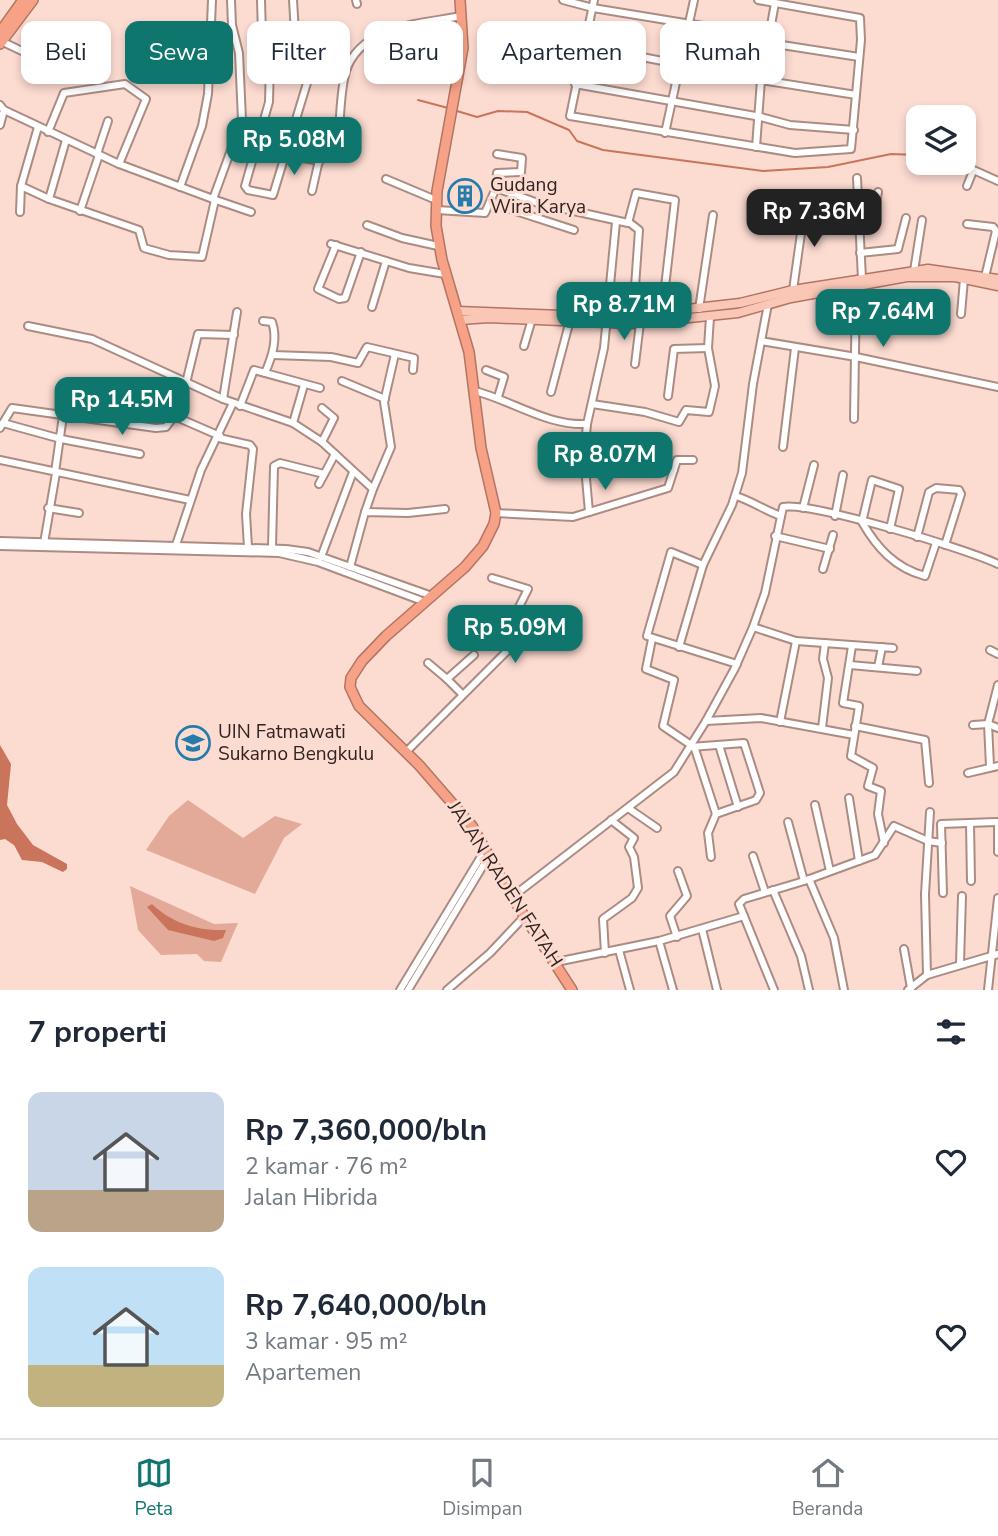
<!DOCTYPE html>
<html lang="id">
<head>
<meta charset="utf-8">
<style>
  :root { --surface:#fff; --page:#f6f6f7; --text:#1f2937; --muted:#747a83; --line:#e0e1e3; --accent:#0f766e }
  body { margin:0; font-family:"Nunito Sans",sans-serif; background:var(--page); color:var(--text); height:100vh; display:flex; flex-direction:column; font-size:26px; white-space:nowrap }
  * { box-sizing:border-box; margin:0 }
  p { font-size:23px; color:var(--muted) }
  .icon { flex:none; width:38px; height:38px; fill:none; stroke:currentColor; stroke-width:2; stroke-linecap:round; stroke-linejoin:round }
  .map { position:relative; height:990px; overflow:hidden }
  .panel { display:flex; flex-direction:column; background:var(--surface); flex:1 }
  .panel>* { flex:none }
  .top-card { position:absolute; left:21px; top:21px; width:957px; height:63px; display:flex; gap:14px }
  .fabs { position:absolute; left:906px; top:105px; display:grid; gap:14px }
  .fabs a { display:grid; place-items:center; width:70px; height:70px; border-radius:14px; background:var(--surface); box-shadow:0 4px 10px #0003; font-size:35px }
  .price { position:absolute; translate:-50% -60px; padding:0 16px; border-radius:14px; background:var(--accent); color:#fff; font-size:23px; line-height:46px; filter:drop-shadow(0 2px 4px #0008) }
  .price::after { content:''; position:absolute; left:50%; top:42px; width:21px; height:16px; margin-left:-10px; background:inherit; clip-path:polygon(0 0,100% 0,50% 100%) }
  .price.on { background:#222; color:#fff }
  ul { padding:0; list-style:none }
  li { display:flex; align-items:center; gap:21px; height:175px; padding:0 28px }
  li span { display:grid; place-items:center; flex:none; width:196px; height:140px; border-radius:14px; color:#555 }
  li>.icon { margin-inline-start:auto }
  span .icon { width:84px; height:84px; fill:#fffc; stroke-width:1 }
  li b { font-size:30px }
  h2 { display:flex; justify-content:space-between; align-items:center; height:84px; padding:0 28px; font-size:30px }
  .tag { padding:0 24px; border-radius:14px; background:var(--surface); box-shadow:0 4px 10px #0003; font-size:24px; line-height:63px }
  .tag.on { background:var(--accent); color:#fff }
  .dock { display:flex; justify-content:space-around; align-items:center; height:98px; border-top:2px solid var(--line); background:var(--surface); font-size:19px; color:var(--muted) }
  .dock a { display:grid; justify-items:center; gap:4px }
  .dock .on { color:var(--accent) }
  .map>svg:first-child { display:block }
  .green { fill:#e3aa99 }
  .water { fill:#ca745b }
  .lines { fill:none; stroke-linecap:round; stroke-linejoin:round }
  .stream { stroke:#ca745b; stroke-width:2 }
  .minor-casing { stroke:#ab8c83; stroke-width:10 }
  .major-casing { stroke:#b17563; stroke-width:11 }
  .highway-casing { stroke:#b17563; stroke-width:12 }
  .minor { stroke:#fff; stroke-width:6 }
  .major { stroke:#fac7b7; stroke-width:8 }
  .highway { stroke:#f7a187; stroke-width:9 }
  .labels { text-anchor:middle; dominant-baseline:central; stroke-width:6; stroke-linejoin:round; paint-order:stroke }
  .poi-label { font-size:19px; fill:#302421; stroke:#fcdbd1; text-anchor:start }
  .street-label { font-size:19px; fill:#302421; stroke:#fcdbd1 }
</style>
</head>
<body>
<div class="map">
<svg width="998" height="990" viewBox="0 0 998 990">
  <rect width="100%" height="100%" fill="#fcdbd1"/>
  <g class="green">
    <path d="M188,800L243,838L275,816L302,824L284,838L255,894L146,850L169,816Z"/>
    <path d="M130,886L214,924L238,923L221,962L204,961L197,954L161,955L138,930Z"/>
  </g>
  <g class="water">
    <path d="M0,745L11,764L7,805L17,824L33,845L67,864V869L63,872L42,862L22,860L14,845L5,839L0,840Z"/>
    <path d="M152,904C173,924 198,931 226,930L223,938L214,941L168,930L147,907Z"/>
  </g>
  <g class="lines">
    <g class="stream">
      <path d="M418,100L448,108"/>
      <path d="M457,111L477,117L498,111L527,112L569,130L577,141L603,150L763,171L828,167L891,154L919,155"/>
    </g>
    <g class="minor-casing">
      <g id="minor">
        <path d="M261,0L262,34L270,61L269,102L245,186L248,190L273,195L307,83L296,49L293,0"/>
        <path d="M356,0L357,4"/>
        <path d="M563,0L593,8L703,26L769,43L859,57"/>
        <path d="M594,0L570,116L795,153L851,149L861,40L860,18L758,0"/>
        <path d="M3,42L43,61L58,58L88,62"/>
        <path d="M585,46L761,80L856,95"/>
        <path d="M692,67L703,26"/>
        <path d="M575,84L761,117L790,125L854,130"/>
        <path d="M0,105L4,110L119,164L213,199L242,120L239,53L232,25L231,0"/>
        <path d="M0,125L4,110"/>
        <path d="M48,132L64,93L125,84L146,99L119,164"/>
        <path d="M665,133L694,0"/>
        <path d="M66,140L49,199L139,230L144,248L169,255L202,257L215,200"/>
        <path d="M234,146L320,161"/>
        <path d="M756,147L761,80L775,3"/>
        <path d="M97,154L108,121"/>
        <path d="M958,163L998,181"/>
        <path d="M857,178L862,279"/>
        <path d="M386,179L436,200"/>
        <path d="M21,186L49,199"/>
        <path d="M967,186L973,171"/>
        <path d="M180,187L202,126L208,94L212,0"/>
        <path d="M496,188L538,203L628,223L636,193L675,200L662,313"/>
        <path d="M312,191L322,147L338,136C341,116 340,91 346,71C361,25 421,24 461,16"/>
        <path d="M213,199L251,212"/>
        <path d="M491,203L574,230"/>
        <path d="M437,210L485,213L496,188L497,173L521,172L522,158L497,154"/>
        <path d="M80,211L99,155"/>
        <path d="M20,212L21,186L38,127"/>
        <path d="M858,217L874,215L878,192"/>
        <path d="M630,223L639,230L633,315"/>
        <path d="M967,224L993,227L996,231L985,277"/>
        <path d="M367,225L402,238L438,246"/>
        <path d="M331,244L409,268L445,274"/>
        <path d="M336,245L318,289L339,299L345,298L361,252"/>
        <path d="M860,253L898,249L906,218"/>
        <path d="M914,271L922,220"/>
        <path d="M793,290L805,205"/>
        <path d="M372,307L386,261"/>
        <path d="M699,309L713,215"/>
        <path d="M961,314L964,279"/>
        <path d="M263,321L272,322C278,339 272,357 265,373"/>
        <path d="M28,326L92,339L223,399L293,423L322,442L373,489L365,512"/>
        <path d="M761,341L856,357L998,387"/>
        <path d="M524,346L532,319"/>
        <path d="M273,355L331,357L358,363L367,347L414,358L413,370"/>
        <path d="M635,364L640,323"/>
        <path d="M486,370L504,377L498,397"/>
        <path d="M342,381L385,399"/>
        <path d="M186,383L198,334L234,335"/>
        <path d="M475,391C513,401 547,426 587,424"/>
        <path d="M551,392L569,324"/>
        <path d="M668,396L674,349L708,348"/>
        <path d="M223,399L237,312"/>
        <path d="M592,404L645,412L679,422L686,410L709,412L715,386L708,348L710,317"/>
        <path d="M240,406L254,370L320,388"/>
        <path d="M322,408L334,418L322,442"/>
        <path d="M169,412L171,377"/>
        <path d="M854,419L856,287"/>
        <path d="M3,423L61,439L140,454"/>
        <path d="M293,423L304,385"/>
        <path d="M0,428L12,408L156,428L166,427L174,416L220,436"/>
        <path d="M219,438L250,445L253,449L246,514L248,547"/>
        <path d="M783,447L795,348"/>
        <path d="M0,460L190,500"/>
        <path d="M557,467L646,462L674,470"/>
        <path d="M55,472L63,416"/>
        <path d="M319,484L335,454"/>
        <path d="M373,489L391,447L384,402L395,354"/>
        <path d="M736,496C752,501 764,510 781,516"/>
        <path d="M48,508L79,513"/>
        <path d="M803,508L814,465"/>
        <path d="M589,512L584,456L587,424L604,348L616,222"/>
        <path d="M496,513L573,517L668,488L677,460H693"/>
        <path d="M835,516L843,475"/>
        <path d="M890,529L899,489L872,480L862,522C877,548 895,568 925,576L936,543"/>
        <path d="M775,536L830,549"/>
        <path d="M917,537L929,492L936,488L959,490L961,494L945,545"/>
        <path d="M0,541L286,549L308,552L432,596"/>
        <path d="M44,543L56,473"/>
        <path d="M176,545L201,470L233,403"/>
        <path d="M0,546L279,553L318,562L425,602"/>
        <path d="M272,547L274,466L280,463L324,474"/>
        <path d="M321,557L353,472"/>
        <path d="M703,565L671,552L647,636L737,664"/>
        <path d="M350,567L365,512L408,513L445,509"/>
        <path d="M823,569L833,535"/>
        <path d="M753,627L796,641L893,648"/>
        <path d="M652,639L646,669L674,680L663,726L691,745"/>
        <path d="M852,646L843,703L859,706L851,756L873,768L868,786L881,791L878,814L884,843"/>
        <path d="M679,647L703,565L732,505L742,473L753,384L768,304"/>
        <path d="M990,650L998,654"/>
        <path d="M428,663L447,679"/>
        <path d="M850,665L917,671"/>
        <path d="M878,667L882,647"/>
        <path d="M462,694L447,679L474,655"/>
        <path d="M706,721L761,718L854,735"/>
        <path d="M780,722L796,641"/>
        <path d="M973,725L988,724L998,728"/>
        <path d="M855,726L925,740L929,783"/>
        <path d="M822,728L828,678L823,659L825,643"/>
        <path d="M719,745L738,807"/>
        <path d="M690,747L744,743L760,793L756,800L716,814L708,833L711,857"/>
        <path d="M695,749L716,814"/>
        <path d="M406,752L509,649L514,635V617L528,589L492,578"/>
        <path d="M990,766L988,724L998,685"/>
        <path d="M968,773L998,766"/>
        <path d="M849,798L859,861"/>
        <path d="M815,805L830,871"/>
        <path d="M628,808L657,828"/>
        <path d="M788,822L804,881L875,855L894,826L928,841L942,843"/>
        <path d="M998,822V852"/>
        <path d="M970,823L971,881"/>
        <path d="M753,856L765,892"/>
        <path d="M809,879L834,938L844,990"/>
        <path d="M773,890L801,956L809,990"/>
        <path d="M943,893L941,824L996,822"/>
        <path d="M512,897L674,772L706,721L735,668L753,627L765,593L783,507C812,502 967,549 998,564"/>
        <path d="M702,929L717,990"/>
        <path d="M677,937L670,916L687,896L678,871"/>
        <path d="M659,941L673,990"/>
        <path d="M904,949L911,988"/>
        <path d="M619,950L630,990"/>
        <path d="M605,953L603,919L632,898L638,888L634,857L629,847L634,838L611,820"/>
        <path d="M556,962L659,941L744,916"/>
        <path d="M960,963L962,896"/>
        <path d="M927,975L925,894L930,812"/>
        <path d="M400,990L485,850"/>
        <path d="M408,990L489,856"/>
        <path d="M447,990L490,953L524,917"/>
        <path d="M774,990L739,904L744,899L804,881"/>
        <path d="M908,990L927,975L998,954"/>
        <path d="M988,990L998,898"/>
      </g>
    </g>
    <g class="major-casing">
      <g id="major">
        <path d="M458,311L617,317L740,303L793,290L928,269L998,279"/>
        <path d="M460,320L489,318L631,324L738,313L791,298L907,277H955L998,286"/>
      </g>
    </g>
    <g class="highway-casing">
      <g id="highway">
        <path d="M460,0L463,48L437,191L436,226L442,260L469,352L481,448L496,513L494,524L483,546L465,567L386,636L362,661L351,678L350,687L359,706L419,765L472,826L512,897L572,990"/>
        <path d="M0,32L23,0"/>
        <path d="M0,44L33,0"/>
      </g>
    </g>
    <use href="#minor" class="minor"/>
    <use href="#major" class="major"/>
    <use href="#highway" class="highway"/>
  </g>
  <defs>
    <g id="building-ring" transform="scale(1.75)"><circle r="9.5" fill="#fcdbd1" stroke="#247cab" stroke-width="1.5"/><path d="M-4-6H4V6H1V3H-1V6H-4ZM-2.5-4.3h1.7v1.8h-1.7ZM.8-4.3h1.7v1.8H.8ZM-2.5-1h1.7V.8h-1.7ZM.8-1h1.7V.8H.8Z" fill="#247cab"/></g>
    <g id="university-ring" transform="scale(1.75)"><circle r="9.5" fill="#fcdbd1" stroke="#247cab" stroke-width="1.5"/><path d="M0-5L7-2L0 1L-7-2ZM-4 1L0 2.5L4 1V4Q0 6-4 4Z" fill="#247cab"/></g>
  </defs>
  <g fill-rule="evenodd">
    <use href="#building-ring" x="465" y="196"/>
    <use href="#university-ring" x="193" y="743"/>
  </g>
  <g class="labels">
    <g class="poi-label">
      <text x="490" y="185">Gudang<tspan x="490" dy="22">Wira Karya</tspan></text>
      <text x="218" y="732">UIN Fatmawati<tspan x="218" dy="22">Sukarno Bengkulu</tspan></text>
    </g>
    <g class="street-label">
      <text transform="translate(505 884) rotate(57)">JALAN RADEN FATAH</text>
    </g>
  </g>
</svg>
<div class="fabs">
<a><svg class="icon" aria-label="layers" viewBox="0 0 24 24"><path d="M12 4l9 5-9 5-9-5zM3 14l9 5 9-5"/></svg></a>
</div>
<b class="price" style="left:294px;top:177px">Rp 5.08M</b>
<b class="price on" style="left:814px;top:249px">Rp 7.36M</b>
<b class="price" style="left:624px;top:342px">Rp 8.71M</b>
<b class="price" style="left:883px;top:349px">Rp 7.64M</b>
<b class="price" style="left:122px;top:437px">Rp 14.5M</b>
<b class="price" style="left:605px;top:492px">Rp 8.07M</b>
<b class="price" style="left:515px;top:665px">Rp 5.09M</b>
<div class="top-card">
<a class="tag">Beli</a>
<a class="tag on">Sewa</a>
<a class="tag">Filter</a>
<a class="tag">Baru</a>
<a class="tag">Apartemen</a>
<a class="tag">Rumah</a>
</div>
</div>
<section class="panel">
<h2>7 properti<svg class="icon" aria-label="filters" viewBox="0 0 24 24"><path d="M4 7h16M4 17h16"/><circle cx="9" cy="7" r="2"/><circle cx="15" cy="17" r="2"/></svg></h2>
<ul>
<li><span style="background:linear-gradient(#c9d6e8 70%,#b9a48a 0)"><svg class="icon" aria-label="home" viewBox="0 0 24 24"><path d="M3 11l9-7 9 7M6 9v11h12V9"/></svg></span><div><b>Rp 7,360,000/bln</b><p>2 kamar · 76 m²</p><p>Jalan Hibrida</p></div><svg class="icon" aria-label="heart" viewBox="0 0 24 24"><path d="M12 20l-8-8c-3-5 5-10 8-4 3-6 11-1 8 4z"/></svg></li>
<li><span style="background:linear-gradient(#bfe0f5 70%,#c2b280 0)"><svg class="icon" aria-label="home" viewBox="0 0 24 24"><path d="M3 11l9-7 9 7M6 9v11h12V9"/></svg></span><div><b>Rp 7,640,000/bln</b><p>3 kamar · 95 m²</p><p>Apartemen</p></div><svg class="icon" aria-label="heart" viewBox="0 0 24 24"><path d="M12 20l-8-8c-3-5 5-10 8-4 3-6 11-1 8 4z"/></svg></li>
</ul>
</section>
<nav class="dock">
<a class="on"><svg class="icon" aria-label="map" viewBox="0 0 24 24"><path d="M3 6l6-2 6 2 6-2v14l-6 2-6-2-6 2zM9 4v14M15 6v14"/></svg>Peta</a>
<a><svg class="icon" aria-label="saved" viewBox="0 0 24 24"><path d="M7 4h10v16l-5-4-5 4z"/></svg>Disimpan</a>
<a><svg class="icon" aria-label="home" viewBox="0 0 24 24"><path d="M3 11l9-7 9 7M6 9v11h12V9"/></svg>Beranda</a>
</nav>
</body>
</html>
